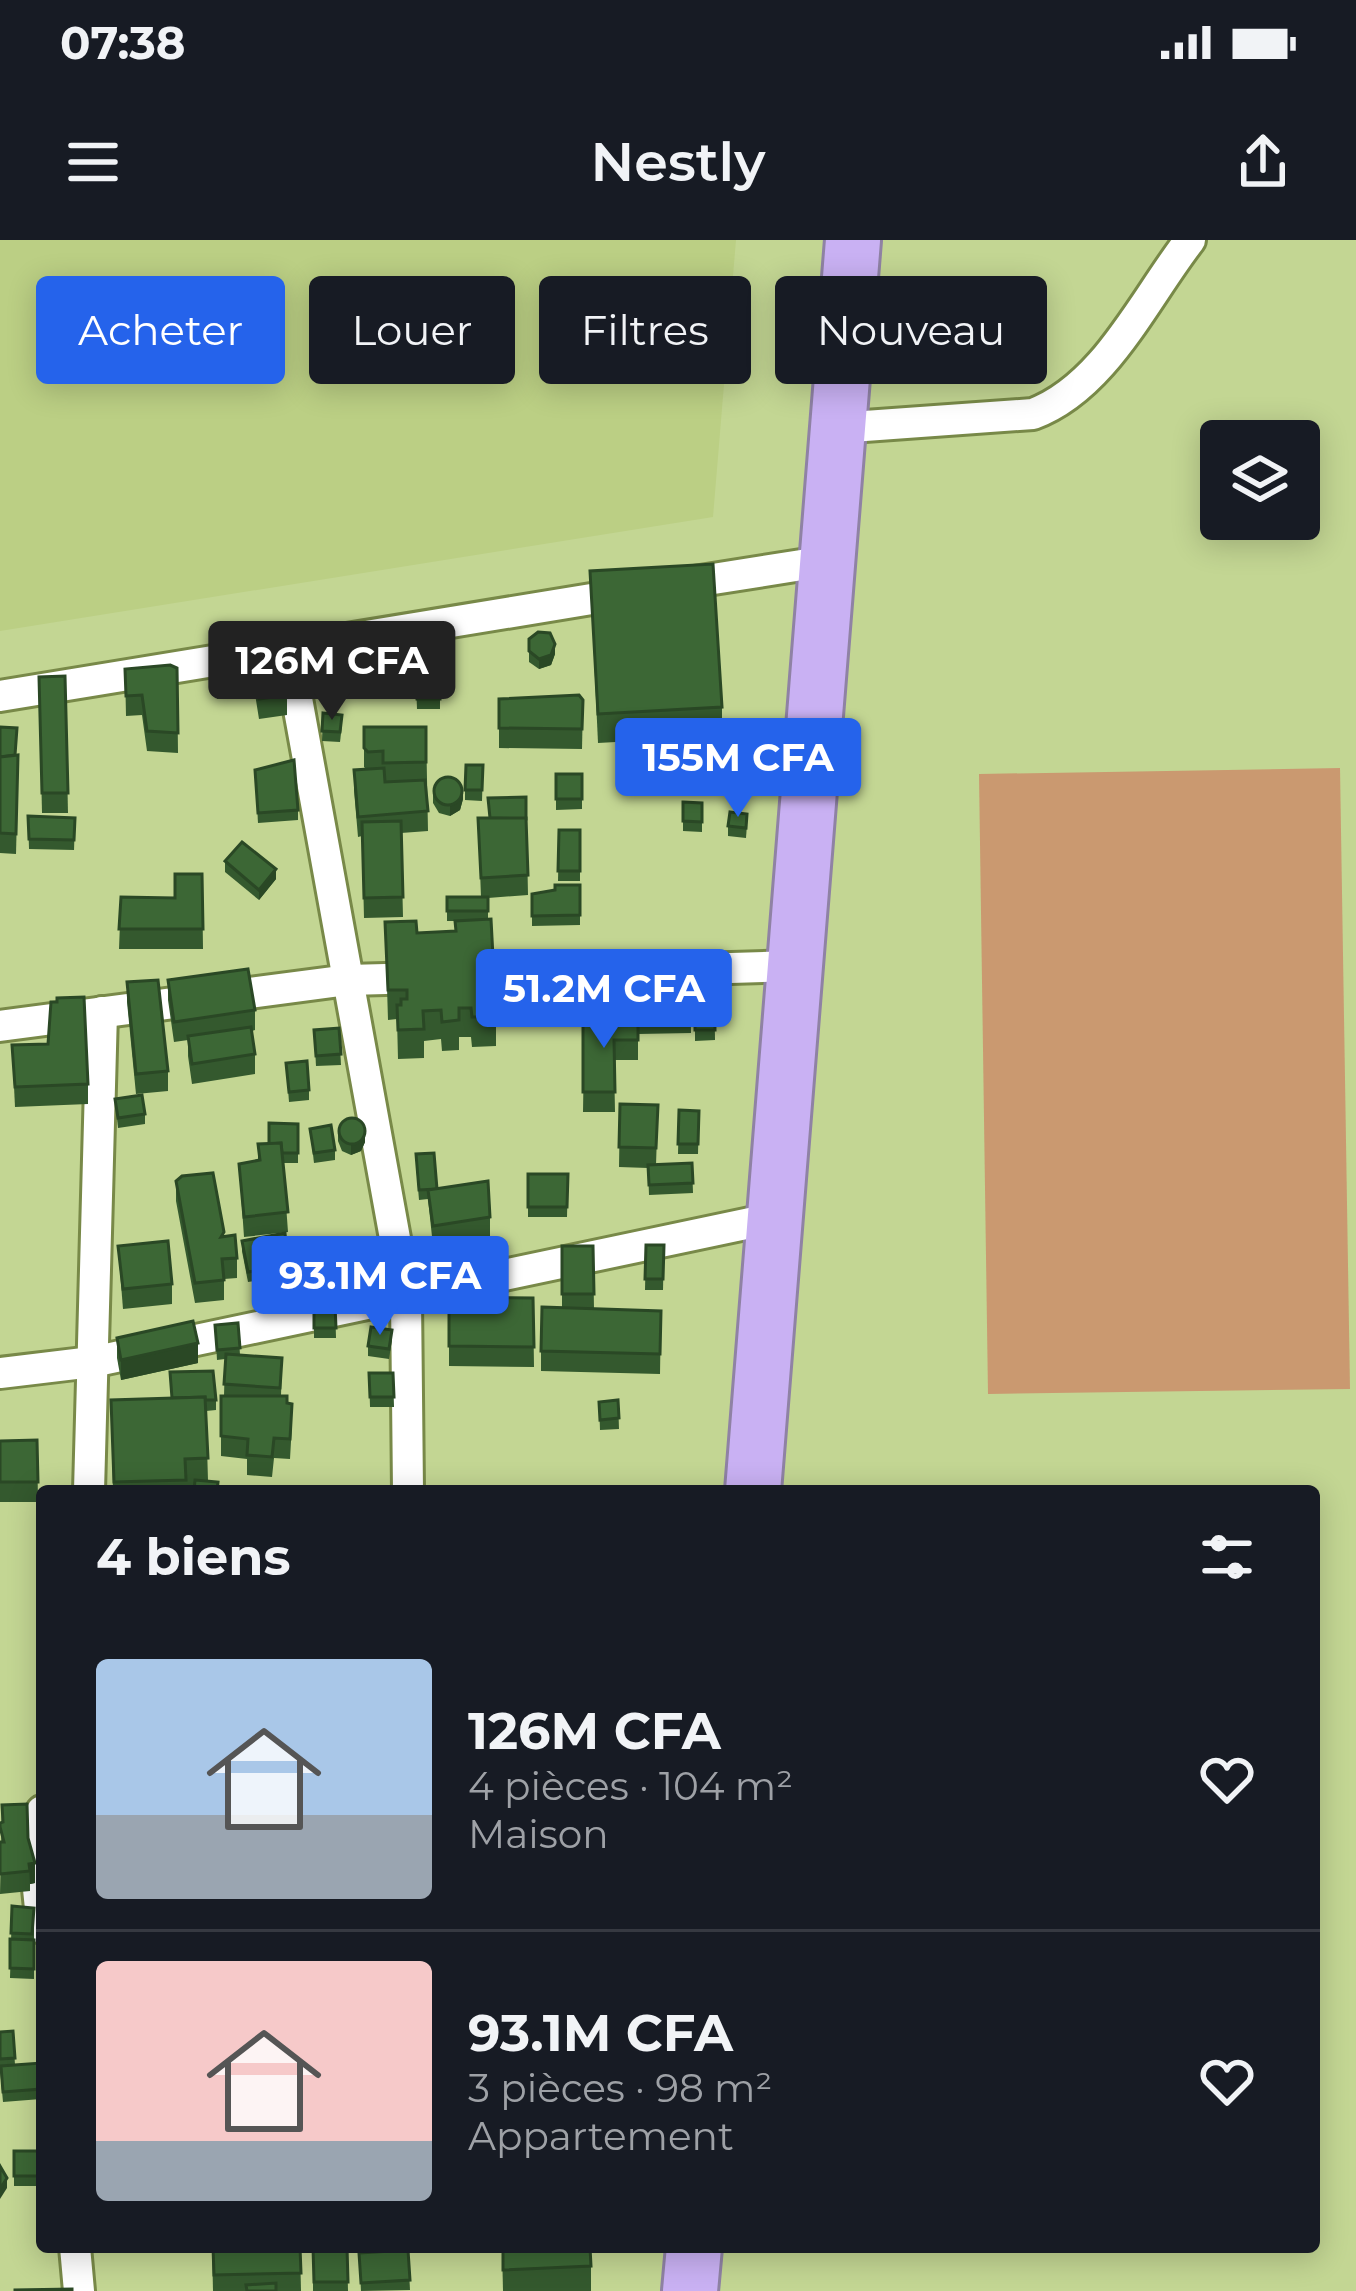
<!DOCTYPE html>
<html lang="fr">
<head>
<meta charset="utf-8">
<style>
  :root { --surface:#171b24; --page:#242831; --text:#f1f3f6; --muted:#9ea1a6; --line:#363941; --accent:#2563eb }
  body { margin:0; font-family:Montserrat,sans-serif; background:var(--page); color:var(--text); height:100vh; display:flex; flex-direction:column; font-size:45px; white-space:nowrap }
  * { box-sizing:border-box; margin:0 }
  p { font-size:39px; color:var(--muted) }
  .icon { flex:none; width:66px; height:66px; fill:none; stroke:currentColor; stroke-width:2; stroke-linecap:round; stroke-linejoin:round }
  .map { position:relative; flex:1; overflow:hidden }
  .side { position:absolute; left:36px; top:1245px; width:1284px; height:768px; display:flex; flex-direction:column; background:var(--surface); border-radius:12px; box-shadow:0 6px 30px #0003 }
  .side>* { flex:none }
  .guide { position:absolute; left:36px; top:36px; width:1284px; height:108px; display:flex; gap:24px }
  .controls { position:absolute; left:1200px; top:180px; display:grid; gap:24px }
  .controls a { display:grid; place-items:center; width:120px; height:120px; border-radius:12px; background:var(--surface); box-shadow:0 6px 30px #0003; font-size:60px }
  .price { position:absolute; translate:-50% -102px; padding:0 27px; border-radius:12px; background:var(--accent); color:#fff; font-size:39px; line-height:78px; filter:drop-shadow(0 3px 6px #0008) }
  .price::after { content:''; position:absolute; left:50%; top:72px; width:36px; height:27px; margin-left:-18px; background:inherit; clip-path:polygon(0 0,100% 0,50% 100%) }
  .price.on { background:#222; color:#fff }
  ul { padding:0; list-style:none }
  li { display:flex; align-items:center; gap:36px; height:300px; padding:0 60px }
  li+li { border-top:3px solid var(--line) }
  li span { display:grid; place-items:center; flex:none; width:336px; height:240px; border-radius:12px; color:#555 }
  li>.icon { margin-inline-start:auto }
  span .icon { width:144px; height:144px; fill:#fffc; stroke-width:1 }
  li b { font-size:51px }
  h2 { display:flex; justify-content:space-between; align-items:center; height:144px; padding:0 60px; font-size:51px }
  .pill { padding:0 42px; border-radius:12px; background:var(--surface); box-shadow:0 6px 30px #0003; font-size:42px; line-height:108px }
  .pill.on { background:var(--accent); color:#fff }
  .status { display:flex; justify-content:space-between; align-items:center; height:84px; padding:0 60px; background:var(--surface); direction:ltr }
  .status svg { height:33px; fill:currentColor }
  header { display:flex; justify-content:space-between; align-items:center; height:156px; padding:0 60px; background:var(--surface); font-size:54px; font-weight:600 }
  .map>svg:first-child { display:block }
  .built { fill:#bbcf84 }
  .green { fill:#ca9970 }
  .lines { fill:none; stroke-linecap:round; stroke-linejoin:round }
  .street-casing { stroke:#788948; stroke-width:36 }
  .highway-casing { stroke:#8f82a4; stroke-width:60 }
  .street { stroke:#fff; stroke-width:30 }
  .highway { stroke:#c9b1f3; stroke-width:54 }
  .wall { fill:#34592e }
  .shaded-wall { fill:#2a4825 }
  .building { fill:#3c6735; stroke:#2a4825; stroke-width:3 }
</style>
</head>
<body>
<div class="status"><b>07:38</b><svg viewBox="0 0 49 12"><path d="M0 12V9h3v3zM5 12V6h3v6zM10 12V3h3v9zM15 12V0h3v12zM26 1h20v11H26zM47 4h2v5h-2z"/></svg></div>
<header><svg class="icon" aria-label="menu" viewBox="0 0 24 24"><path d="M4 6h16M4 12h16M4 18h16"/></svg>Nestly<svg class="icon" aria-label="share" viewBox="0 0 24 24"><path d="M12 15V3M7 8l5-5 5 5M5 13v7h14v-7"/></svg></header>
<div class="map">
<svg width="1356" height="2051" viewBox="0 0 1356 2051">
  <rect width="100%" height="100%" fill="#c3d693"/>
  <path class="built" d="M0,0H736L713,277L0,391Z"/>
  <path class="green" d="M1340,528L1350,1149L988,1154L979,534Z"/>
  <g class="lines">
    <g class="street-casing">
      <g id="street">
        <path d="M837,188L1033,174C1105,147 1144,59 1190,0"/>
        <path d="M675,345L827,321"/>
        <path d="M288,409L406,1059L408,1251"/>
        <path d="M0,456L628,353"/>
        <path d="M471,736L794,726"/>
        <path d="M0,786L348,740L423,738"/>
        <path d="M0,1133L92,1122L774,978"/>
        <path d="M89,1251L102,772"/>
        <path d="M42,1571L32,1590L42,1688"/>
        <path d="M75,2007L79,2051"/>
      </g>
    </g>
    <g class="highway-casing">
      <g id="highway">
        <path d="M753,1251L853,0"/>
        <path d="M690,2051L694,2007"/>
      </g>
    </g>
    <use href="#street" class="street"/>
    <use href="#highway" class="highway"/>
  </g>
  <g class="wall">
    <path d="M590,331L722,467V496L598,503Z"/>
    <path d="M375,396H402L403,425H397V443H376Z"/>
    <path d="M529,399L555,414L551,425L539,429L529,422Z"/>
    <rect x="356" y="401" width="15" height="45"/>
    <path d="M279,405L287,455V475L259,479L255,454L217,459L214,417Z"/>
    <path d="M177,428L178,513L147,511L142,475L126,476L125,429Z"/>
    <path d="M65,436L68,573H42L39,437Z"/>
    <path d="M416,443H440V469H417Z"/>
    <path d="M499,459L583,460L582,509L499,508Z"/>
    <path d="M323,473L342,485L340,502L322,501Z"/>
    <path d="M0,487L16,515L18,535L16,614L0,613Z"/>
    <path d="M364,487H426L428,591L401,593L403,677L364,678L362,596L358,597L354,550V530L366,529L364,527Z"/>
    <path d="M483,525L482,561L465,560V550Z"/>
    <path d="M255,530L298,570V580L258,583Z"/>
    <path d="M556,534H582V569L556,570Z"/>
    <path d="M433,553L463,559L460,570L450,576L439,573L433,563Z"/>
    <path d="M526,557L528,655L488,658V680L493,717L510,716V770H496V806L472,807L471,797H459V810L442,811L441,799L424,801V818L398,819L397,779L388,780L385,682L417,693L455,691V681H447V657H481L478,578H489Z"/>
    <path d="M683,562L702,563V592L683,591Z"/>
    <path d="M28,576L75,578L74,610L29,609Z"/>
    <path d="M747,584L746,598L728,596V586Z"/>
    <path d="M559,590H580V641H558Z"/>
    <path d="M225,621L276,639L259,660L225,632Z"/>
    <path d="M202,634L203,709H119L121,657L175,658Z"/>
    <path d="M580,645V685L532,686V654Z"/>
    <path d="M690,711L691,793L638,794V820H614L615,872H583L585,749H607Z"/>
    <path d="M695,727H714L715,800L695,801Z"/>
    <path d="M168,740L255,770V790L252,791L255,814V834L192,844L188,816V800L174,802L168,760Z"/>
    <path d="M127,742L168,831V851L136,854L127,762Z"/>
    <path d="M339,788L341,825L316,826L314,790Z"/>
    <path d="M12,805L88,844V864L15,867Z"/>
    <path d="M286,823L309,850V860L289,862Z"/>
    <path d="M115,859L145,874V884L118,888Z"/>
    <path d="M620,864L658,865L656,925L692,923L693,953L649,955L648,928L619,927Z"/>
    <path d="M679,870L699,871L698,914H678Z"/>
    <path d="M298,884V923H283L288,992L244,997L239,924L258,921V904H269Z"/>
    <path d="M310,889L335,910V920L314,923Z"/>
    <path d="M338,891L365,902L361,911L351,915L342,911L338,901Z"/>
    <path d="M416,924L437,948L490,977V997L433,1006L428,959L419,960Z"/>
    <path d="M528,934H568L567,977H528Z"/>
    <path d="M176,941L224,996L237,1018V1038L224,1039V1060L195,1063L176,961Z"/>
    <path d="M242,1001L288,1026V1036L248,1042L242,1011Z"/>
    <path d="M646,1005H664L663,1050H645Z"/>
    <path d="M118,1006L172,1044V1064L123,1069Z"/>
    <path d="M562,1006H593L594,1069L661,1071L660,1134L541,1131V1111L562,1068Z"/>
    <path d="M440,1038H473V1057L533,1058L534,1127L449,1126V1065H440Z"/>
    <path d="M335,1065L336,1098H314V1066Z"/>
    <path d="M238,1083L240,1115L282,1118L281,1156L287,1163L292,1184L290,1219L274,1218L272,1237L247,1235V1219L221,1216V1156H224L225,1119L217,1120L215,1085Z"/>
    <path d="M117,1098L198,1123L121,1140L117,1118Z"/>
    <path d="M392,1100L389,1119L368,1116V1106Z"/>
    <path d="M369,1133H393L394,1167H370Z"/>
    <path d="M111,1160H216V1170L206,1171L208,1241L194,1248H186L190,1251H113Z"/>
    <path d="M618,1160L619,1189L600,1190L599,1162Z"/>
    <path d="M37,1200L38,1262H0V1201Z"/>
    <path d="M2,1565L28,1598L35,1643L30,1644V1651L0,1654Z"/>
    <path d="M12,1666L34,1668V1739L10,1738Z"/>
    <path d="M13,1791L15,1825L41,1823V1859L3,1862L0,1829V1792Z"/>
    <rect x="14" y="1911" width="25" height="35"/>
    <path d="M212,2007H300L301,2051H213Z"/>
    <path d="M313,2007H347L348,2051H313Z"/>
    <path d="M502,2007L591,2026V2051H503Z"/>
    <path d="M408,2010L410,2050L361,2051L359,2013Z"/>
  </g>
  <g class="shaded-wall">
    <path d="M555,404V414L551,425L539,429V419Z"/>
    <path d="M463,549V559L460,570L450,576V565Z"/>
    <path d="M276,629V639L259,660V650Z"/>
    <path d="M365,891V902L361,911L351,915V905Z"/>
    <path d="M198,1103V1123L121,1140V1120Z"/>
    <path d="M35,1623V1643L30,1644L29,1624Z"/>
    <path d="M7,1938V1948L0,1959V1949Z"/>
  </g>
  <g class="building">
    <path d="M713,324L722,467L598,474L590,331Z"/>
    <path d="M538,392L550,393L555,404L551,415L539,419L529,411V399Z"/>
    <path d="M375,396H402L403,414H396L397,433H376Z"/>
    <rect x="356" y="401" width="15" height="35"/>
    <path d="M279,405L287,455L259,459L255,434L217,440L214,417Z"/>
    <path d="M170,425L177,428L178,493L147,491L142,455L126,456L125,429Z"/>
    <path d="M65,436L68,553H42L39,437Z"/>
    <path d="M416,443H440V459H417Z"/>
    <path d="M579,455L583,460L582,489L499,488V459Z"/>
    <path d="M323,473L342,475L340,492L322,491Z"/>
    <path d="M0,487L17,488L15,515L0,517Z"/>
    <path d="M364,487H426V522L383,523V511L368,512L364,508Z"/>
    <path d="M18,515L16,594L0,593V517Z"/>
    <path d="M294,520L298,570L258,573L255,530Z"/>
    <path d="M466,525H483L482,550H465Z"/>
    <path d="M384,528L385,542L425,540L428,571L358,577L354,530Z"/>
    <rect x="556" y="534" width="26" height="25"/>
    <circle cx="448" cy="551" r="14"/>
    <path d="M526,557V579L490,578L488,558Z"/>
    <path d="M683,562L702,563V582L683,581Z"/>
    <path d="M730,572L747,574L746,588L728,586Z"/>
    <path d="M28,576L75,578L74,600L29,599Z"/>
    <path d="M478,578H526L528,635L481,638Z"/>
    <path d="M401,581L403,657L364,658L362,582Z"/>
    <path d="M559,590H580V631H558Z"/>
    <path d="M242,602L276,629L259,650L225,621Z"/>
    <path d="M175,634H202L203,689H119L121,657L175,658Z"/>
    <path d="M555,645H580V675L532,676V654L555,650Z"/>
    <rect x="447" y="657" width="41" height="14"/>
    <path d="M491,679L493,717L510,716V741H491V751H495L496,777H472L471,768H459V780L442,782L441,770L423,771L424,789L398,790L397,765H401V759H407V750H388L385,682L416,681L417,693L456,691L455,681Z"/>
    <path d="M690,711L691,773L602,775V760L585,761V749H607L608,714Z"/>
    <path d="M588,727H604L603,749H588Z"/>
    <path d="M695,727H714L715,790H695Z"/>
    <path d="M248,729L255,770L174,782L168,740Z"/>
    <path d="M158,740L168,831L136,834L127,742Z"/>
    <path d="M84,757L88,844L15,847L12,805L48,804L51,762H57V758Z"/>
    <path d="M638,779V800H614L615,852H583V780Z"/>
    <path d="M251,787L255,814L192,824L188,796Z"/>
    <path d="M339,788L341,814L316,816L314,790Z"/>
    <path d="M307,821L309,850L289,852L286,823Z"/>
    <path d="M142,855L145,874L118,878L115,859Z"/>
    <path d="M620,864L658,865L656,908L619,907Z"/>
    <path d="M679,870L699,871L698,904H678Z"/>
    <circle cx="352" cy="891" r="13"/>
    <path d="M269,883L298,884V913H282L281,903L269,904Z"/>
    <path d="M331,885L335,910L314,913L310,889Z"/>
    <path d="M281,903L288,972L244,977L239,924L260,920L258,904Z"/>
    <path d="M434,913L437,949L419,950L416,914Z"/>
    <path d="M692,923L693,943L649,945L648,925Z"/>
    <path d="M213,933L224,992L221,997L235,995L237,1018L222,1019L224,1040L195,1043L176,941L182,936Z"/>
    <path d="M528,934H568L567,967H528Z"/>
    <path d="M488,941L490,977L433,986L428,950Z"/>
    <path d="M285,993L288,1026L248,1032L242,1001Z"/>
    <path d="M168,1001L172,1044L123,1049L118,1006Z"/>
    <path d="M646,1005H664L663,1039H645Z"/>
    <path d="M562,1006H593L594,1054H562Z"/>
    <path d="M440,1038H473V1054L440,1055Z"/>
    <path d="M449,1057L533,1058L534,1107L449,1106Z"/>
    <path d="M335,1065L336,1088H314V1066Z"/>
    <path d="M542,1067L661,1071L660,1114L541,1111Z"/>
    <path d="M193,1081L198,1103L121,1120L117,1098Z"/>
    <path d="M238,1083L240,1108L217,1110L215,1085Z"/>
    <path d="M371,1087L392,1090L389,1109L368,1106Z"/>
    <path d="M226,1114L282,1118L280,1148L224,1144Z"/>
    <path d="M213,1131L216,1160H205V1157L172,1158L170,1132Z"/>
    <path d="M369,1133H393L394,1157H370Z"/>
    <path d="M221,1156H287V1163L292,1164L290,1199L274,1198L272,1217L247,1215L248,1199L221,1196Z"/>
    <path d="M205,1157L208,1218L185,1219L186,1240L114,1242L111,1160Z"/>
    <path d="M618,1160L619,1178L600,1180L599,1162Z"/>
    <path d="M37,1200L38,1242H0V1201Z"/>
    <path d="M195,1240L218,1242L217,1251H194Z"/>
    <path d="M27,1564L28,1598L35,1623L29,1624L30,1631L0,1634V1602H4L0,1587V1583L3,1582L2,1565Z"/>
    <path d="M12,1666L34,1668L32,1694L11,1693Z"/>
    <path d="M10,1699L34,1700V1729L10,1728Z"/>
    <path d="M13,1791L15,1818L0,1819V1792Z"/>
    <path d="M41,1823V1849L3,1852L1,1826Z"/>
    <rect x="14" y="1911" width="25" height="25"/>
    <path d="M0,1926L7,1938L0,1949Z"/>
    <path d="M213,2007H300L301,2033L214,2035Z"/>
    <path d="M313,2007H347L348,2042H314Z"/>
    <path d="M503,2007H590L591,2026L503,2030Z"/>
    <path d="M408,2010L410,2040L361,2043L359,2013Z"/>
    <path d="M276,2043V2051H247L246,2045Z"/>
    <path d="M72,2049V2051H15V2050Z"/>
  </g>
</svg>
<div class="controls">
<a><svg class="icon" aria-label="layers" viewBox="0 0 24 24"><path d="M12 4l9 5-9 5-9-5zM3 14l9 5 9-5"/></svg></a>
</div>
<b class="price on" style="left:332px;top:483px">126M CFA</b>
<b class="price" style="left:738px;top:580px">155M CFA</b>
<b class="price" style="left:604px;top:811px">51.2M CFA</b>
<b class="price" style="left:380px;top:1098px">93.1M CFA</b>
<div class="guide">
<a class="pill on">Acheter</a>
<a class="pill">Louer</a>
<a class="pill">Filtres</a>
<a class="pill">Nouveau</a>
</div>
<section class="side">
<h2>4 biens<svg class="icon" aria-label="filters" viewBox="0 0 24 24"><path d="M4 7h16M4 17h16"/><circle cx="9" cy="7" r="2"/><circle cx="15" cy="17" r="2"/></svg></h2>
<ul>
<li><span style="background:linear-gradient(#a9c7e8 65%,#9aa5b1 0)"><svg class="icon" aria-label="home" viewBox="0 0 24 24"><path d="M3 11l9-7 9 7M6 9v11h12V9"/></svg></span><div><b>126M CFA</b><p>4 pièces · 104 m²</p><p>Maison</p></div><svg class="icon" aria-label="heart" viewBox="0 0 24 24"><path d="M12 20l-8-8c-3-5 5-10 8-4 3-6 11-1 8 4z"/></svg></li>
<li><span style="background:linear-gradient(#f6c9c9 75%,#9aa5b1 0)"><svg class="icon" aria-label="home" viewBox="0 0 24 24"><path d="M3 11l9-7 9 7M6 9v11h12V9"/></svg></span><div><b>93.1M CFA</b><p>3 pièces · 98 m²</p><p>Appartement</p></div><svg class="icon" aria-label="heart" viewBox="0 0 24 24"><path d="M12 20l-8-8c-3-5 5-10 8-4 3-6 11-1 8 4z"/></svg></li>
</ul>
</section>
</div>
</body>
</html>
